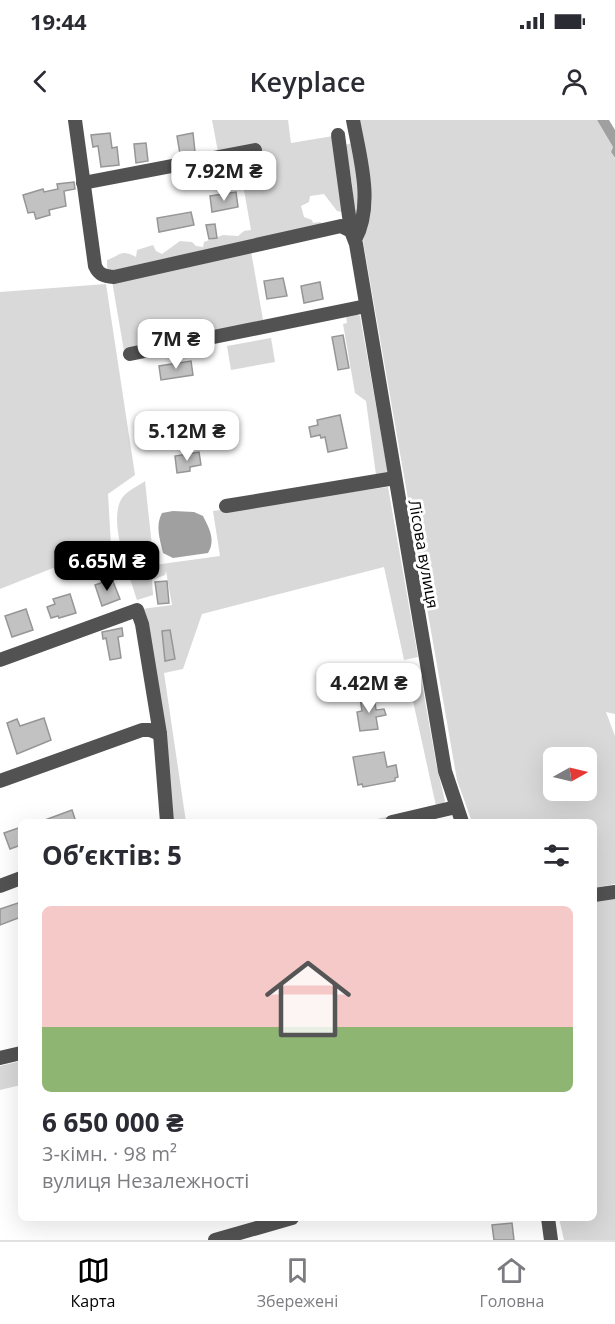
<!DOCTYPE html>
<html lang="uk">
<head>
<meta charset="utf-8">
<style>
  :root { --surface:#fff; --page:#f7f7f7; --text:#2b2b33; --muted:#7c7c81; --line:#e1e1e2; --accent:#000 }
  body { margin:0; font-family:"Open Sans",sans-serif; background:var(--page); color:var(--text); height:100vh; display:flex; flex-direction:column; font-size:22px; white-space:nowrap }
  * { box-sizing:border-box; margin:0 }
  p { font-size:20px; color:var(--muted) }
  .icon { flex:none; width:33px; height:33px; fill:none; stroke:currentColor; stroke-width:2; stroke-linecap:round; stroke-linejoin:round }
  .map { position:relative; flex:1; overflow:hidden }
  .details { position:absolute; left:18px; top:699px; width:579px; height:402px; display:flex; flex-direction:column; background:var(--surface); border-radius:9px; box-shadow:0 6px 24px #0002 }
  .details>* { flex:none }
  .needle { width:39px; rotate:82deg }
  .fabs { position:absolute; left:543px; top:627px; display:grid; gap:12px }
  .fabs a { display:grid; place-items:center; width:54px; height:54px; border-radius:9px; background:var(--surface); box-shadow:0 6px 24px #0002; font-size:30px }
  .price { position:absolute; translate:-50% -51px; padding:0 14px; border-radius:12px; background:#fff; color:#222; font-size:20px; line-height:39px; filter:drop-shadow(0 2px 3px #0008) }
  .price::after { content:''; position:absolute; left:50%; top:36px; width:18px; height:14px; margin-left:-9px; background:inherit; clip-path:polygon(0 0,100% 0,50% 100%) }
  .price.selected { background:var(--accent); color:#fff }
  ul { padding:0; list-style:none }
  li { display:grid; align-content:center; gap:12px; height:318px; padding:0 24px }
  li span { display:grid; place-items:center; height:186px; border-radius:9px; color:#555 }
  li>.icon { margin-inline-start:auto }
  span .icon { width:108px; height:108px; fill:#fffc; stroke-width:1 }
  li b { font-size:26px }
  h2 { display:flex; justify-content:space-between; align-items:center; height:72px; padding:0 24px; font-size:26px }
  .status { display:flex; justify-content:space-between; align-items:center; height:42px; padding:0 30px; background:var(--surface); direction:ltr }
  .status svg { height:16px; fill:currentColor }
  header { display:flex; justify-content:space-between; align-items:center; height:78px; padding:0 24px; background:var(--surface); font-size:27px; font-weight:600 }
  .dock { display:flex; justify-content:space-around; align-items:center; height:84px; border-top:2px solid var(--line); background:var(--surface); font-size:16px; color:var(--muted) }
  .dock a { display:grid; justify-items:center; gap:3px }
  .dock .selected { color:var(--accent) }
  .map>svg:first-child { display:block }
  .green { fill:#d9d9d9; fill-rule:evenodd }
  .water { fill:#a0a0a0 }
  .building { fill:#c2c2c2; stroke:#969696; stroke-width:1.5 }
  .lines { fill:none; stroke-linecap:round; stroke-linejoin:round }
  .minor { stroke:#525252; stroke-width:14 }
  .labels { text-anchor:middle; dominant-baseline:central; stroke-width:6; stroke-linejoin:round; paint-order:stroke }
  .street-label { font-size:16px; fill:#000; stroke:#fff }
</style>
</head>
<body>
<div class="status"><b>19:44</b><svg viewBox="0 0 49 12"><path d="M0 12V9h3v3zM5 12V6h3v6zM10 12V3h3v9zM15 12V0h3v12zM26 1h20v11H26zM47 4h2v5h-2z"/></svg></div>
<header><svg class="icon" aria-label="back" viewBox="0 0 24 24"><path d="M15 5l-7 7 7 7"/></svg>Keyplace<svg class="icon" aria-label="person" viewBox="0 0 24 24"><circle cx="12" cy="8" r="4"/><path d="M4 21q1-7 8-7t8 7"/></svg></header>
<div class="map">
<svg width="615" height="1120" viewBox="0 0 615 1120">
  <rect width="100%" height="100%" fill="#fff"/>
  <g class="green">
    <path d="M212,0H288L291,23L333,16L342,92L337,91L324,74L310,76L309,82L301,86L304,97L312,100L313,103L320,102L325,106L292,124L287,123L262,131H251L263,200L124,231L112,161L107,147V140C121,135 121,129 136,137L137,130L153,125L156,131L162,134L180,121L192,122L196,126L203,127L204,122L223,115L238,116L244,111L251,110L238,36L218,32Z"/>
    <path d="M357,0H597L613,27L611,32L615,39V594L606,592L615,616V764L594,768V702H472L457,660L363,121L366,107ZM554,638H586V670H554Z"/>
    <path d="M352,23C355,44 367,83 355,101L352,64L345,25Z"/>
    <path d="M106,164L135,355L108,374L111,425L0,469V172Z"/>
    <path d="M357,194L360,196L388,353L376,355L366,281L355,273L343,204L347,203L346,195Z"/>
    <path d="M271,218L275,242L231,250L227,226Z"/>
    <path d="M145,361L154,445L220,436L213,391L388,367L418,537L404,540L384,447L202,494L183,549L164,553L186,702H171L142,489L172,485L166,451L165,455L152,460L153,475L137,480C130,456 107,401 122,378C127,371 138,366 145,361Z"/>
    <path d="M419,547L436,643L445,681L440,689L379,702H363L436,686L406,549Z"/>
    <path d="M615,777V1120H564L559,1098H594V780Z"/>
    <path d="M21,941V965L0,970V946Z"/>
  </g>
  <g class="water">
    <path d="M597,0H609L615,10V38L611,32L613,27Z"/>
    <path d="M173,391L194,392L203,396C209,408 216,420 208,433L173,438L163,433C160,420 155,405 162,393Z"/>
  </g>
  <g class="building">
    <path d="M110,13L112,28L117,27L119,45L101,47L98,26L93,27L91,15Z"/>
    <path d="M193,13L195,32L180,34L177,16Z"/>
    <path d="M146,23L148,41L136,43L134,24Z"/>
    <path d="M74,62L75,69L64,71L66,86L49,90L50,95L36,99L34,92L28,93L23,75L43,69L44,72L58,69L57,64Z"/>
    <path d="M236,72L238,87L212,92L210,76Z"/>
    <path d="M191,92L194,105L159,112L157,98Z"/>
    <path d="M215,104L217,118L209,119L206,105Z"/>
    <path d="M283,158L287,176L267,179L264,161Z"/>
    <path d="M320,162L323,179L304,183L301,166Z"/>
    <path d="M343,215L349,248L338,250L332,217Z"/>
    <path d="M191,241L193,255L161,260L159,246Z"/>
    <path d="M340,295L347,328L328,332L325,317L321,318L320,315L311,317L309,307L318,305L317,300Z"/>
    <path d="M199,332L201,345L190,347V351L177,353L175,336Z"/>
    <path d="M112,459L120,479L102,486L95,465Z"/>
    <path d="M167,461L169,483L158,484L155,462Z"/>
    <path d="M70,474L76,493L59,498L58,496L51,498L47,487L55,484L53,479Z"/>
    <path d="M26,489L33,510L12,517L5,496Z"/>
    <path d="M122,508L123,516L118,517L121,538L110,540L106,518L103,519L102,512Z"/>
    <path d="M170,510L175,539L165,541L162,511Z"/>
    <path d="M374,576L376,590L384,589L386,595L376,597L378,609L360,611L357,592L362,591L360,578Z"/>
    <path d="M44,598L51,620L17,634L7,603L17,599L20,606Z"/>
    <path d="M384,632L387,647L396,645L398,657L395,658V661L363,667L362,664L358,665L353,637Z"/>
    <path d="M72,690L76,702H42V701Z"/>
    <path d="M21,707V725L10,729L4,713Z"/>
    <path d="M21,782V797L0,805V789Z"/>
    <path d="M512,1103L514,1120H494L492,1105Z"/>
  </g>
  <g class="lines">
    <g class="minor">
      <path d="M75,0L95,146C99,155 104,156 114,157L341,106L351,111L356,124L445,651L462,702"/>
      <path d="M353,0C360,38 374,84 355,120"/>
      <path d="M338,15L351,111"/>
      <path d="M83,63L255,30"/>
      <path d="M130,234L366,186"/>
      <path d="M226,386L395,358"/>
      <path d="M0,540L137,490L142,504L160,614L167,702"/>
      <path d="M0,661L142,610H150L160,614"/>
      <path d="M392,702L456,687"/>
      <path d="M0,766L21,758"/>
      <path d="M594,775L615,772"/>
      <path d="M0,938L21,933"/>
      <path d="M548,1098L551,1120"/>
      <path d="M215,1120L292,1098"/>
    </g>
  </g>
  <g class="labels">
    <g class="street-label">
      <text transform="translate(424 434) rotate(80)">Лісова вулиця</text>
    </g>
  </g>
</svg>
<div class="fabs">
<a><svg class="needle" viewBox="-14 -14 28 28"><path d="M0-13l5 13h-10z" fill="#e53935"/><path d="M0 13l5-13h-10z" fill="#7c7c81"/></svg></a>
</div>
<b class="price" style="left:224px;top:82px">7.92M ₴</b>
<b class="price" style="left:176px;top:250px">7M ₴</b>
<b class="price" style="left:187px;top:342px">5.12M ₴</b>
<b class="price selected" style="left:107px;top:472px">6.65M ₴</b>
<b class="price" style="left:369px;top:594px">4.42M ₴</b>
<section class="details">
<h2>Об’єктів: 5<svg class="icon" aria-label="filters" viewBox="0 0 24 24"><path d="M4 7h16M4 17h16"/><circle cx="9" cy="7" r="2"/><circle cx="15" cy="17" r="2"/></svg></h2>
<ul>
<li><span style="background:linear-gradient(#f6c9c9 65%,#8fb573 0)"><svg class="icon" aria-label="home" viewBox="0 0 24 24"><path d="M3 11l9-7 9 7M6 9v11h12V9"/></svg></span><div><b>6 650 000 ₴</b><p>3-кімн. · 98 m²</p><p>вулиця Незалежності</p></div></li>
</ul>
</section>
</div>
<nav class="dock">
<a class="selected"><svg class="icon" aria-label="map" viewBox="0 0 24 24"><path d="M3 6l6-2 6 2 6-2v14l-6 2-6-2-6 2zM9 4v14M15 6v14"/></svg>Карта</a>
<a><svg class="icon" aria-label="saved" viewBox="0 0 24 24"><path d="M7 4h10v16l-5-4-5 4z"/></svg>Збережені</a>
<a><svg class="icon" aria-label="home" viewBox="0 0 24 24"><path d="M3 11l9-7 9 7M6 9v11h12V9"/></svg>Головна</a>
</nav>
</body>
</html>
